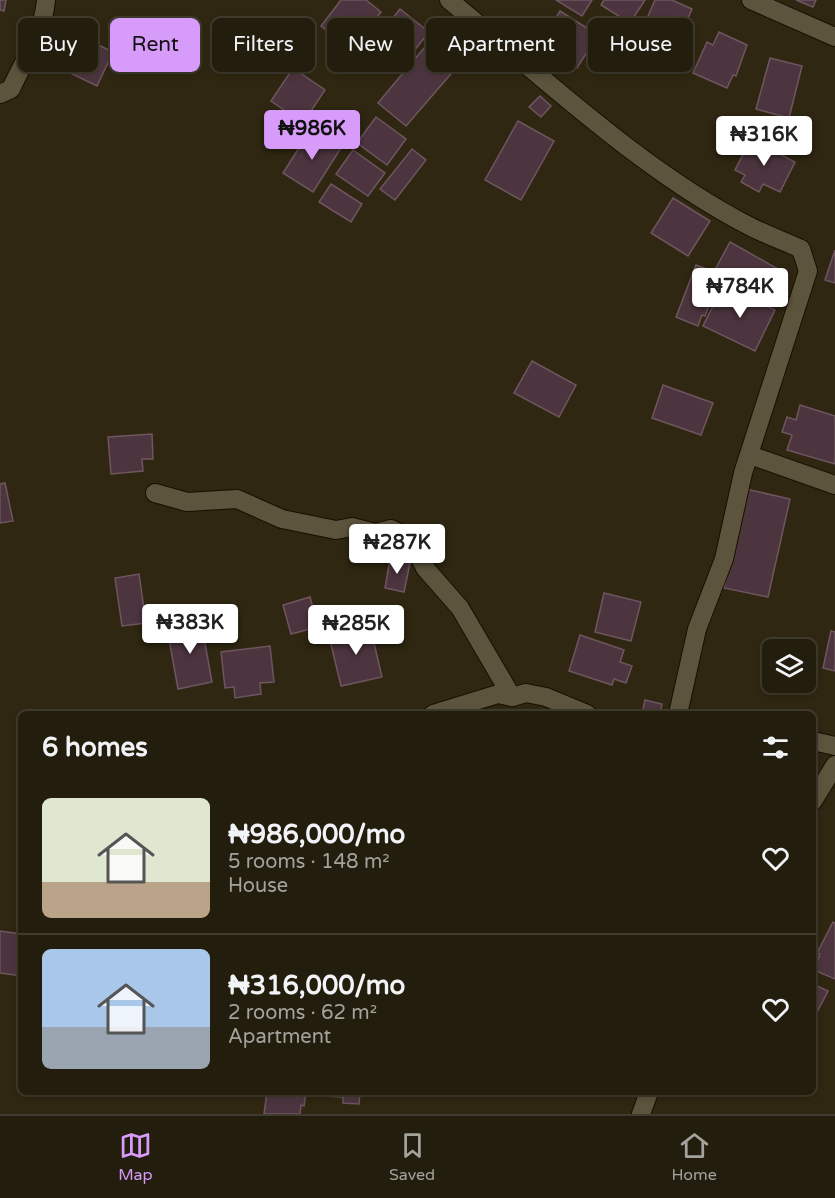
<!DOCTYPE html>
<html lang="en">
<head>
<meta charset="utf-8">
<style>
  :root { --surface:#231d0d; --page:#2f2a1b; --text:#f1f3f6; --muted:#a3a29d; --line:#403b2e; --accent:#d79bf9 }
  body { margin:0; font-family:"Varela Round",sans-serif; background:var(--page); color:var(--text); height:100vh; display:flex; flex-direction:column; font-size:22px; white-space:nowrap }
  * { box-sizing:border-box; margin:0 }
  p { font-size:20px; color:var(--muted) }
  .icon { flex:none; width:33px; height:33px; fill:none; stroke:currentColor; stroke-width:2; stroke-linecap:round; stroke-linejoin:round }
  .map { position:relative; flex:1; overflow:hidden }
  .panel { position:absolute; left:18px; top:711px; width:798px; height:384px; display:flex; flex-direction:column; background:var(--surface); border-radius:9px; box-shadow:0 3px 9px #0003,0 0 0 2px var(--line) }
  .panel>* { flex:none }
  .hud { position:absolute; left:18px; top:18px; width:800px; height:54px; display:flex; gap:12px }
  .tools { position:absolute; left:762px; top:639px; display:grid; gap:12px }
  .tools a { display:grid; place-items:center; width:54px; height:54px; border-radius:9px; background:var(--surface); box-shadow:0 3px 9px #0003,0 0 0 2px var(--line); font-size:30px }
  .price { position:absolute; translate:-50% -51px; padding:0 14px; border-radius:6px; background:#fff; color:#222; font-size:20px; line-height:39px; filter:drop-shadow(0 2px 3px #0008) }
  .price::after { content:''; position:absolute; left:50%; top:36px; width:18px; height:14px; margin-left:-9px; background:inherit; clip-path:polygon(0 0,100% 0,50% 100%) }
  .price.current { background:var(--accent); color:#111 }
  ul { padding:0; list-style:none }
  li { display:flex; align-items:center; gap:18px; height:150px; padding:0 24px }
  li+li { border-top:2px solid var(--line) }
  li span { display:grid; place-items:center; flex:none; width:168px; height:120px; border-radius:9px; color:#555 }
  li>.icon { margin-inline-start:auto }
  span .icon { width:72px; height:72px; fill:#fffc; stroke-width:1 }
  li b { font-size:26px }
  h2 { display:flex; justify-content:space-between; align-items:center; height:72px; padding:0 24px; font-size:26px }
  .chip { padding:0 21px; border-radius:9px; background:var(--surface); box-shadow:0 3px 9px #0003,0 0 0 2px var(--line); font-size:21px; line-height:54px }
  .chip.current { background:var(--accent); color:#111 }
  .tabs { display:flex; justify-content:space-around; align-items:center; height:84px; border-top:2px solid var(--line); background:var(--surface); font-size:16px; color:var(--muted) }
  .tabs a { display:grid; justify-items:center; gap:3px }
  .tabs .current { color:var(--accent) }
  .map>svg:first-child { display:block }
  .building { fill:#4d353f; stroke:#6e555f; stroke-width:1.5 }
  .lines { fill:none; stroke-linecap:round; stroke-linejoin:round }
  .minor-casing { stroke:#171000; stroke-width:20 }
  .minor { stroke:#5d543d; stroke-width:18 }
</style>
</head>
<body>
<div class="map">
<svg width="835" height="1114" viewBox="0 0 835 1114">
  <rect width="100%" height="100%" fill="#2f2711"/>
  <g class="building">
    <path d="M0,0H6L4,11L0,10Z"/>
    <path d="M341,0H366L381,12L352,49L321,26Z"/>
    <path d="M556,0H592L582,16Z"/>
    <path d="M604,0H645L630,23L601,5Z"/>
    <path d="M655,0H672L692,9L668,65L633,50Z"/>
    <path d="M796,0H816L813,7Z"/>
    <path d="M400,9L429,32L402,66L373,43Z"/>
    <path d="M560,11L598,35L577,68L548,51L544,57L535,51Z"/>
    <path d="M440,29L469,53L406,126L378,103Z"/>
    <path d="M719,32L747,45L736,76L733,75L727,88L693,73L707,42L713,45Z"/>
    <path d="M84,38L113,52L97,86L70,73L73,66L63,61L70,46L78,50Z"/>
    <path d="M770,58L802,66L789,118L756,109Z"/>
    <path d="M293,68L325,90L303,123L271,101Z"/>
    <path d="M540,96L551,106L541,117L529,107Z"/>
    <path d="M376,117L406,139L387,165L357,143Z"/>
    <path d="M518,121L554,141L521,200L485,180Z"/>
    <path d="M311,129L341,148L313,192L283,173Z"/>
    <path d="M751,139L795,162L780,192L763,184L759,192L741,182L745,175L735,170Z"/>
    <path d="M412,149L426,160L395,200L380,189Z"/>
    <path d="M353,150L385,173L368,196L336,174Z"/>
    <path d="M331,184L362,204L351,222L319,202Z"/>
    <path d="M673,198L710,221L688,256L651,233Z"/>
    <path d="M730,242L778,269L763,295L716,268Z"/>
    <path d="M835,250V283L825,280Z"/>
    <path d="M696,265L721,274L705,316L702,315L698,326L676,317Z"/>
    <path d="M733,289L775,310L755,351L703,326L716,300L719,301L723,292L730,295Z"/>
    <path d="M532,361L576,385L559,417L514,393Z"/>
    <path d="M663,385L713,403L701,435L652,418Z"/>
    <path d="M800,405L835,416V464L787,450L792,435L782,432L787,417L796,420Z"/>
    <path d="M152,434L153,459H142L143,471L111,474L108,437Z"/>
    <path d="M5,483L13,521L0,523V484Z"/>
    <path d="M746,489L790,499L768,597L724,588Z"/>
    <path d="M390,559L410,563L404,592L385,588Z"/>
    <path d="M139,574L146,623L122,626L115,578Z"/>
    <path d="M604,593L641,602L631,641L595,632Z"/>
    <path d="M310,597L318,627L291,634L283,605Z"/>
    <path d="M201,621L212,682L178,689L167,628Z"/>
    <path d="M370,626L382,677L341,686L329,636Z"/>
    <path d="M831,631L835,632V671L823,668Z"/>
    <path d="M580,635L624,650L620,662L632,666L626,683L614,679L612,685L569,671Z"/>
    <path d="M270,646L274,682L260,683L261,694L235,698L234,687L225,688L221,652Z"/>
    <path d="M645,700L662,704L660,714L643,710Z"/>
    <path d="M833,922L835,923V979L814,970L820,954L817,953Z"/>
    <path d="M0,931L21,934V976L0,973Z"/>
    <path d="M813,984L828,991L813,1020Z"/>
    <path d="M267,1092H306L304,1106L301,1105L300,1114H264Z"/>
    <path d="M324,1092H367L360,1093L359,1104L343,1103V1097L324,1096Z"/>
  </g>
  <g class="lines">
    <g class="minor-casing">
      <g id="minor">
        <path d="M449,0C543,77 643,172 751,227C767,235 784,241 801,249L808,271L743,473L724,559L697,629L678,714"/>
        <path d="M751,0L835,37"/>
        <path d="M0,94L11,89C25,58 43,34 46,0"/>
        <path d="M750,455L835,485"/>
        <path d="M155,493L187,502L237,499L282,519L336,530L352,527L375,533L391,529L411,539L425,568L460,608L512,697"/>
        <path d="M433,714L498,694L512,697L526,693L546,697L587,714"/>
        <path d="M813,741L835,746"/>
        <path d="M813,801L835,765"/>
        <path d="M641,1114L649,1092"/>
      </g>
    </g>
    <use href="#minor" class="minor"/>
  </g>
</svg>
<div class="tools">
<a><svg class="icon" aria-label="layers" viewBox="0 0 24 24"><path d="M12 4l9 5-9 5-9-5zM3 14l9 5 9-5"/></svg></a>
</div>
<b class="price current" style="left:312px;top:161px">₦986K</b>
<b class="price" style="left:764px;top:167px">₦316K</b>
<b class="price" style="left:740px;top:319px">₦784K</b>
<b class="price" style="left:397px;top:575px">₦287K</b>
<b class="price" style="left:190px;top:655px">₦383K</b>
<b class="price" style="left:356px;top:656px">₦285K</b>
<div class="hud">
<a class="chip">Buy</a>
<a class="chip current">Rent</a>
<a class="chip">Filters</a>
<a class="chip">New</a>
<a class="chip">Apartment</a>
<a class="chip">House</a>
</div>
<section class="panel">
<h2>6 homes<svg class="icon" aria-label="filters" viewBox="0 0 24 24"><path d="M4 7h16M4 17h16"/><circle cx="9" cy="7" r="2"/><circle cx="15" cy="17" r="2"/></svg></h2>
<ul>
<li><span style="background:linear-gradient(#dfe7d0 70%,#b9a48a 0)"><svg class="icon" aria-label="home" viewBox="0 0 24 24"><path d="M3 11l9-7 9 7M6 9v11h12V9"/></svg></span><div><b>₦986,000/mo</b><p>5 rooms · 148 m²</p><p>House</p></div><svg class="icon" aria-label="heart" viewBox="0 0 24 24"><path d="M12 20l-8-8c-3-5 5-10 8-4 3-6 11-1 8 4z"/></svg></li>
<li><span style="background:linear-gradient(#a9c7e8 65%,#9aa5b1 0)"><svg class="icon" aria-label="home" viewBox="0 0 24 24"><path d="M3 11l9-7 9 7M6 9v11h12V9"/></svg></span><div><b>₦316,000/mo</b><p>2 rooms · 62 m²</p><p>Apartment</p></div><svg class="icon" aria-label="heart" viewBox="0 0 24 24"><path d="M12 20l-8-8c-3-5 5-10 8-4 3-6 11-1 8 4z"/></svg></li>
</ul>
</section>
</div>
<nav class="tabs">
<a class="current"><svg class="icon" aria-label="map" viewBox="0 0 24 24"><path d="M3 6l6-2 6 2 6-2v14l-6 2-6-2-6 2zM9 4v14M15 6v14"/></svg>Map</a>
<a><svg class="icon" aria-label="saved" viewBox="0 0 24 24"><path d="M7 4h10v16l-5-4-5 4z"/></svg>Saved</a>
<a><svg class="icon" aria-label="home" viewBox="0 0 24 24"><path d="M3 11l9-7 9 7M6 9v11h12V9"/></svg>Home</a>
</nav>
</body>
</html>
